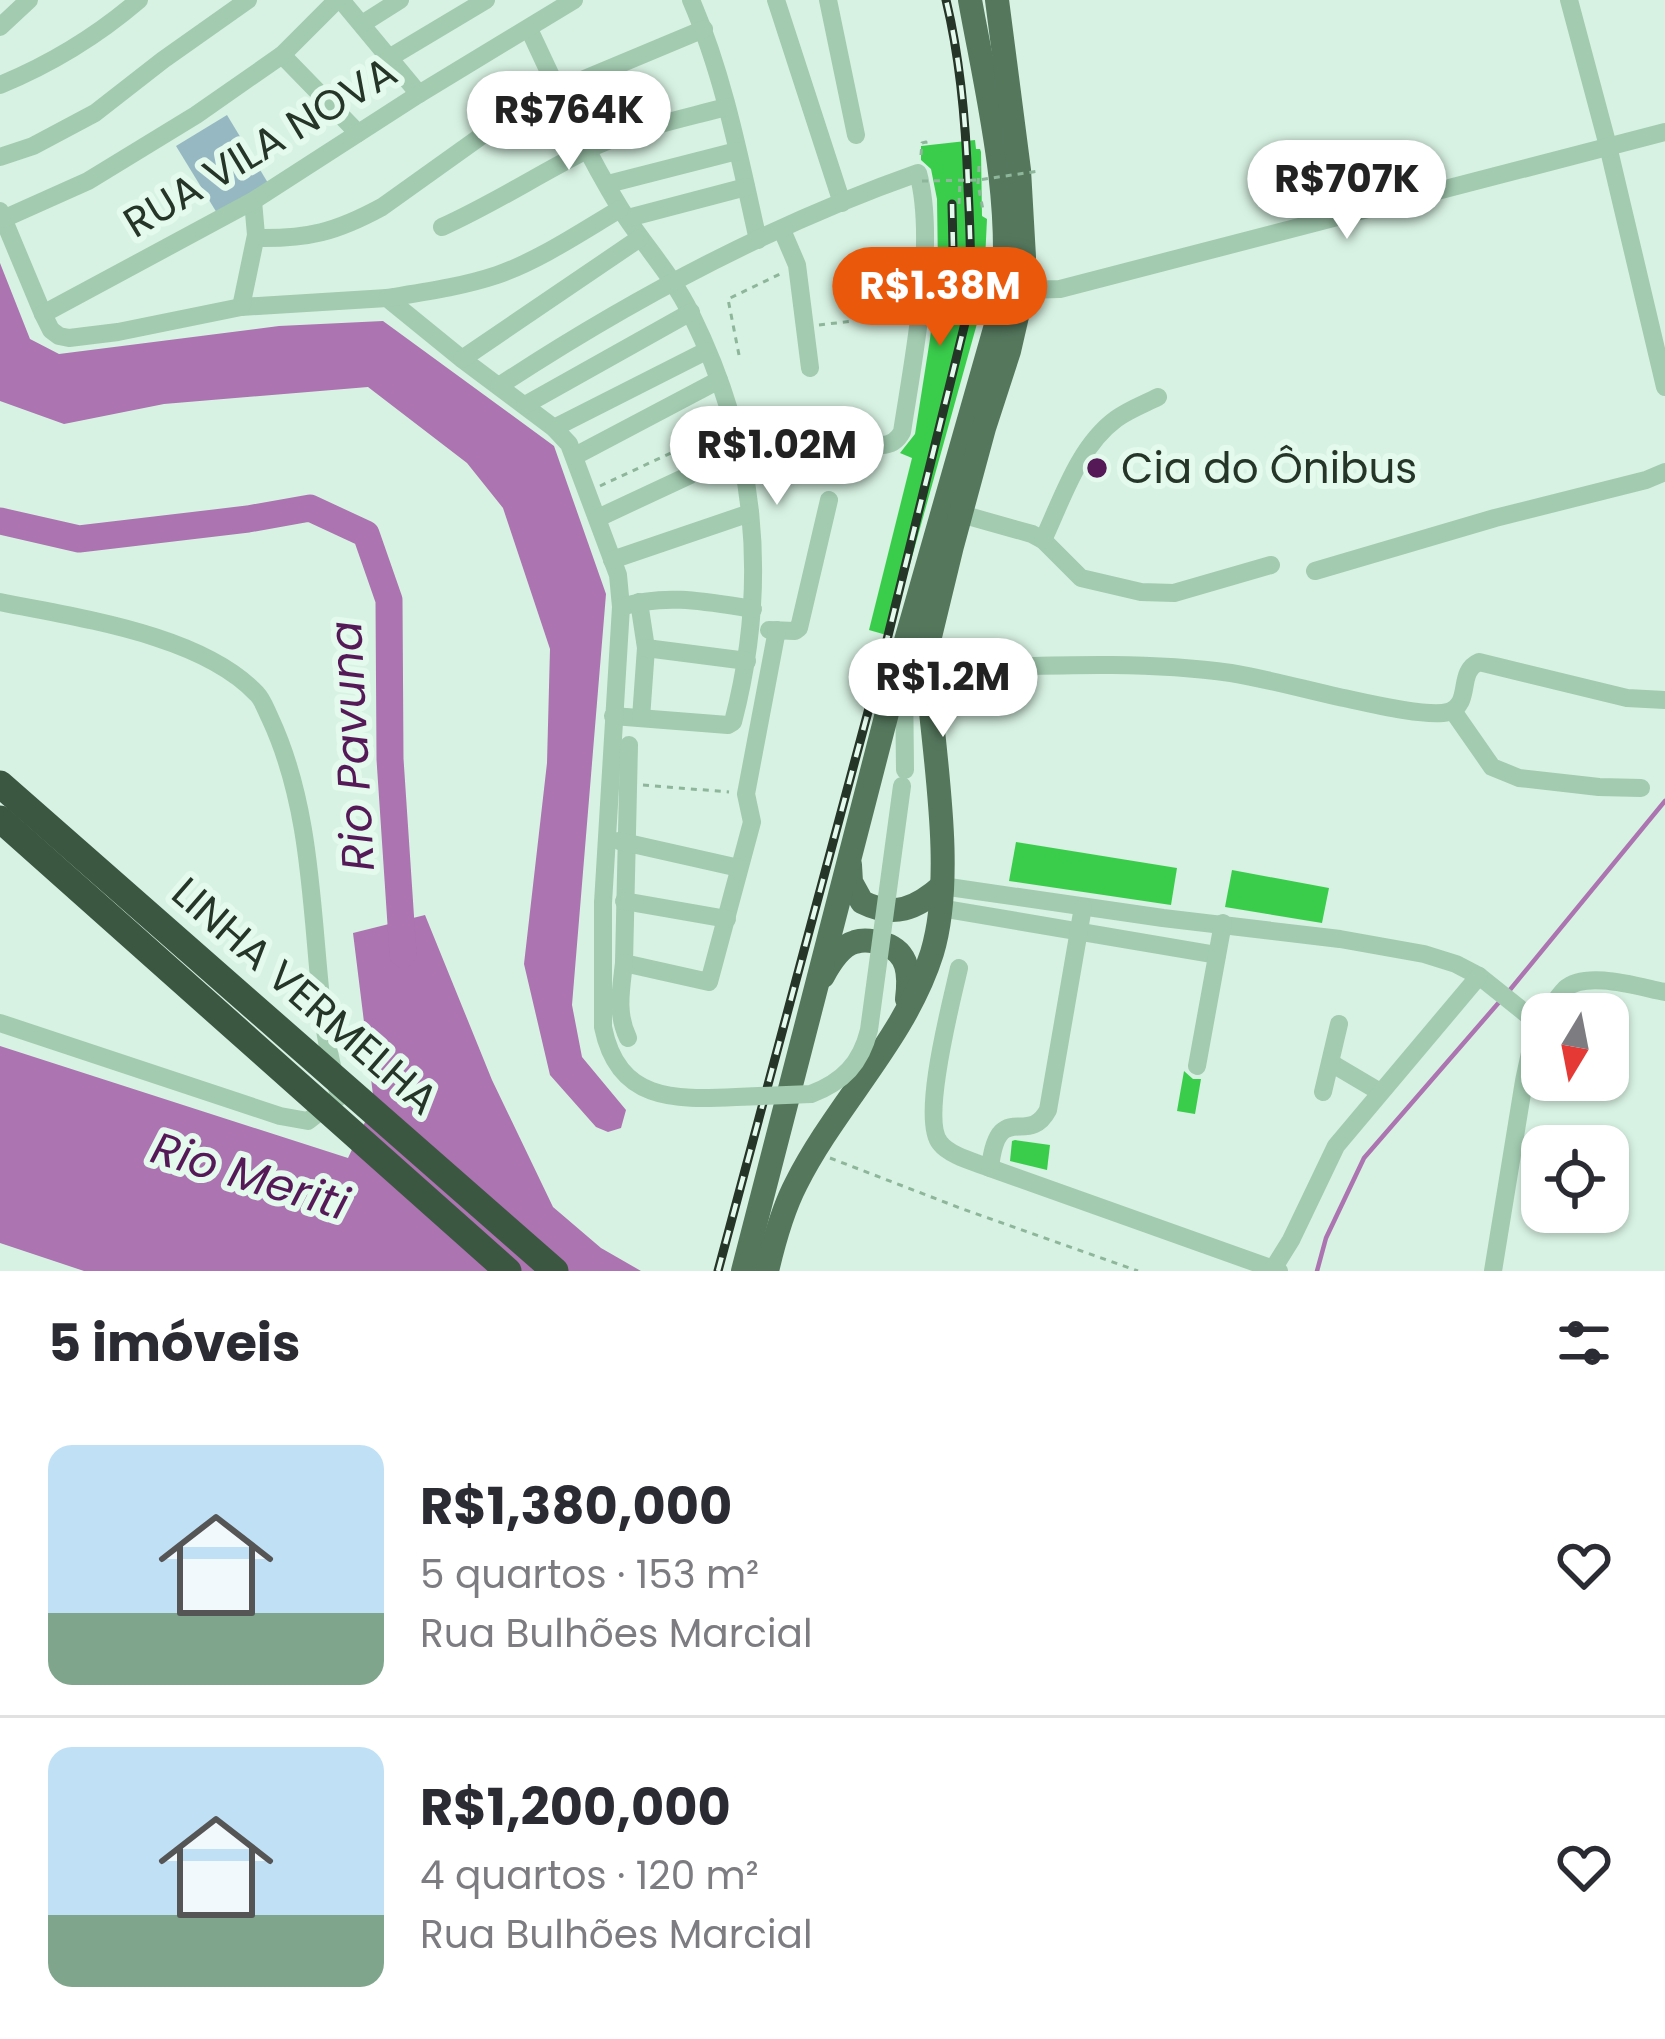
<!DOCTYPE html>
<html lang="pt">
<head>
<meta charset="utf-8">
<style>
  :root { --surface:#fff; --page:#f7f7f7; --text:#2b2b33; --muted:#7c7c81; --line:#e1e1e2; --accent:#ea580c }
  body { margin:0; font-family:Poppins,sans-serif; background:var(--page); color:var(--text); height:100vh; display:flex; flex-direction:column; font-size:45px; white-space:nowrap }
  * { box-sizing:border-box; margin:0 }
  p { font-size:39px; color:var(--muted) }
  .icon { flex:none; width:66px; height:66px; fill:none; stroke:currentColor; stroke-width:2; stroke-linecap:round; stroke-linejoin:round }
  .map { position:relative; height:1271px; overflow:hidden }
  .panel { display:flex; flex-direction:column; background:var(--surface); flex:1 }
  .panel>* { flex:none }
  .needle { width:78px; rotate:190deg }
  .buttons { position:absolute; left:1521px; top:993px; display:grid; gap:24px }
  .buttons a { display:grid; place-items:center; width:108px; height:108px; border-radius:24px; background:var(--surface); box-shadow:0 3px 9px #0004; font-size:60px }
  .price { position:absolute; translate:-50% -102px; padding:0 27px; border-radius:42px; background:#fff; color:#222; font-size:39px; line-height:78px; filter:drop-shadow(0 3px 6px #0008) }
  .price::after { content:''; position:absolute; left:50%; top:72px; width:36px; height:27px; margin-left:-18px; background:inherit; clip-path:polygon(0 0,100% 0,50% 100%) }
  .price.selected { background:var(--accent); color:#fff }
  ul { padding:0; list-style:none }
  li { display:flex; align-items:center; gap:36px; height:300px; padding:0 48px }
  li+li { border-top:3px solid var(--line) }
  li span { display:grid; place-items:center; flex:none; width:336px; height:240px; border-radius:24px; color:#555 }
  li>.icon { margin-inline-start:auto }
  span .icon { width:144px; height:144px; fill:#fffc; stroke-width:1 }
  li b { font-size:51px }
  h2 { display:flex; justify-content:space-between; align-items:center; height:144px; padding:0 48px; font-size:51px }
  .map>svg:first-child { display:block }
  .green { fill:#96b8c2 }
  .water { fill:#ac74b1 }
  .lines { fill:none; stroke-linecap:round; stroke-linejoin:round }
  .stream { stroke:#ac74b1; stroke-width:4.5 }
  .river { stroke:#ac74b1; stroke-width:27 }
  .building { fill:#3acd4c }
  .path { stroke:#8db69a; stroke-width:3; stroke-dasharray:6 6; stroke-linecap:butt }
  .minor { stroke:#a2cbb0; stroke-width:18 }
  .major { stroke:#55785d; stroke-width:24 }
  .rail-casing { stroke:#253528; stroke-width:9 }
  .rail { stroke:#e3faed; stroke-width:4.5; stroke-dasharray:14; stroke-linecap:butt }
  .path-bridge { stroke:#8db69a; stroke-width:3; stroke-dasharray:6 6; stroke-linecap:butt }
  .minor-bridge { stroke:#a2cbb0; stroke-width:18 }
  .highway-bridge { stroke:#3c5741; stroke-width:27 }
  .poi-dot { fill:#551958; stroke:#e3faed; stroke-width:4.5 }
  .labels { text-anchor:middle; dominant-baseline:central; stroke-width:12; stroke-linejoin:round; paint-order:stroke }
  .street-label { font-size:42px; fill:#253528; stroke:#e3faed }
  .poi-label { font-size:42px; fill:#253528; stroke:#e3faed; text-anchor:start }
  .water-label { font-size:45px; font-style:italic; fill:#551958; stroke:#e3faed }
</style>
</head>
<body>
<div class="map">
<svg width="1665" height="1271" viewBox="0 0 1665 1271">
  <rect width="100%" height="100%" fill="#d7f2e2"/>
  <path class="green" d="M227,115L271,188L220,218L176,146Z"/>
  <g class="water">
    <path d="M0,263L30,339L59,354L279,326L383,321L554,446L606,594L572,1005L582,1057L626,1110L621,1128L608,1132L596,1127L550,1075L524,964L547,763L550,649L503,508L467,463L368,387L164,404L64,424L0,401Z"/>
    <path d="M425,915L492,1080L553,1207L601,1248L641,1271H84L0,1243V1046L348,1158L374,1103L353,933Z"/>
  </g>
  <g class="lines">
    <g class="stream">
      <path d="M1509,991L1665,801"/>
      <path d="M1317,1271L1326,1238L1364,1158L1501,1000"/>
    </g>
    <path class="river" d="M0,521L79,539L248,519L310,508L366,534L389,600L390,759L403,954"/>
  </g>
  <g class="building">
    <path d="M975,140L976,149H980L981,152L982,216L987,219L983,302L890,636L869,630L912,458L900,453L915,434L930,339L938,267L937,199L931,169L921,160V146Z"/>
    <path d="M1016,842L1177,868L1171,905L1009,881Z"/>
    <path d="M1232,870L1329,888L1322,923L1225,907Z"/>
    <path d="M1184,1071L1193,1079H1201L1195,1114L1177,1111Z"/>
    <path d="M1015,1140L1050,1145L1047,1170L1010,1161L1012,1141Z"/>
  </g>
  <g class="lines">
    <g class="path">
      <path d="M921,155L922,143L926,142V148"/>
      <path d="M979,166L978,184L983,210"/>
      <path d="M959,204L960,181"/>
      <path d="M819,325L853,321"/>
      <path d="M739,355L728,299L780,274"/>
      <path d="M600,486L716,432"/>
      <path d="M643,785L729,792"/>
      <path d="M830,1158L960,1208L1138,1271"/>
    </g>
    <g class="minor">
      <path d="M341,0L419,94"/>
      <path d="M691,0C724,76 740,160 758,240"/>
      <path d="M776,0L842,203"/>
      <path d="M828,0L856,135"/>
      <path d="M1569,0L1608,146L1665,387"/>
      <path d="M362,24L400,0"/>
      <path d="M0,27L29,0"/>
      <path d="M529,29C557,89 585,151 620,208C642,243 673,276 691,314C756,446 770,580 733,722L728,725L613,716"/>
      <path d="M282,55L358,133"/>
      <path d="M389,58L486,0"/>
      <path d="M0,85C51,64 97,36 139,0"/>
      <path d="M0,157L33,146L95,113L163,60L248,0"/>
      <path d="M608,184L737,151"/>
      <path d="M0,211L43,314L51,330L59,336L69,338L118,332L241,307L387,298L462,359L554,428L569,444L618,575L621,607L603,903"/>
      <path d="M628,218L746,187"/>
      <path d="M3,219L88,181L196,115L282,55L337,0"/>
      <path d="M442,227C493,204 534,177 583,152C623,131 682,119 726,107"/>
      <path d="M782,230L797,265L810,368"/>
      <path d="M256,238C308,239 336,232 382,207L494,127L558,90L704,29"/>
      <path d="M1023,290L1060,289L1665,132"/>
      <path d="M387,298C424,292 461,287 497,275C540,260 581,232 620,209"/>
      <path d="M241,307L256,235L253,201"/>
      <path d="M43,314L253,201L419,94L574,0"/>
      <path d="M462,359L640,238"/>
      <path d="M499,386C630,300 770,225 918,173C937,242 913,360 902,432C890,454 869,443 849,436"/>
      <path d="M525,405L691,312"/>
      <path d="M554,428L706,351"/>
      <path d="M575,456L719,380"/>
      <path d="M961,514L1032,534L1043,540L1081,578L1141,592L1174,593L1271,565"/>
      <path d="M598,518L690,475"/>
      <path d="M1043,540C1062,500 1078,447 1116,419C1128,410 1144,404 1158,397"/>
      <path d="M612,560L750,513"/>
      <path d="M1315,571L1495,518L1646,480L1665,472"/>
      <path d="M0,602C77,618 201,634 257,694C263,700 266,710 270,718C313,810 311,917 323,1016C326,1043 333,1070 339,1097L308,1121L280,1116L0,1023"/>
      <path d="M639,602L646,648L641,718"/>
      <path d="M621,607C666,593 708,602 753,609"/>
      <path d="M769,630L795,631L799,628L829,500"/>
      <path d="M646,648L747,661"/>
      <path d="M927,669C1027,667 1132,659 1231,673C1267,679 1303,689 1339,697C1363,702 1427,718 1448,712C1473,704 1456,672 1479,662L1627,698L1665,700"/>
      <path d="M904,674L905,770"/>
      <path d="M1453,711L1492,767L1519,778L1599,787L1641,788"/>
      <path d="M629,745L624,963L709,982L752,822L746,794L777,630"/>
      <path d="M619,841L739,868"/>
      <path d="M942,886L1163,918L1340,939L1424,954L1456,964L1479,976L1539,1024"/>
      <path d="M624,901L727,919"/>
      <path d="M940,908L1217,955"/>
      <path d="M624,963C621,990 616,1013 628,1038"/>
      <path d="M959,968C952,1000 920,1119 940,1143C950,1156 975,1162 990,1168L1279,1271"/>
      <path d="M1546,1014C1552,1006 1558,996 1565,989C1586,970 1639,987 1665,992"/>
      <path d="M1331,1063L1380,1092"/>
      <path d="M1197,1066L1223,923"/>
      <path d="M1323,1092L1339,1024"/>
      <path d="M990,1168C998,1097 1028,1148 1048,1110L1083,907"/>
      <path d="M1273,1269L1291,1240L1336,1146L1479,976"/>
      <path d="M1493,1271L1524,1081L1530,1053L1542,1019"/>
    </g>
    <g class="major">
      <path d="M850,865L851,882L862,902C894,918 916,909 942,886"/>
      <path d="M823,976C830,963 840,946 855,942C864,939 875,941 884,944C909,952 910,975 907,999"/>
      <path d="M743,1271L903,651L1002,304C1014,203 988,99 970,0"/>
      <path d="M767,1271C774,1241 782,1211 796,1184C836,1104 905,1039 932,953C956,874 933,752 927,669L928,645L952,546L984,428L1009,351L1023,290L1024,257L1019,170L997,0"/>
    </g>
    <g class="rail-casing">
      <g id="rail">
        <path d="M952,204L954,294"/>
        <path d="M718,1271L883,656L966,319C973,274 970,232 968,187C966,124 961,62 946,0"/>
      </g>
    </g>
    <use href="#rail" class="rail"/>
    <path class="path-bridge" d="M922,181L978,180L1039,171"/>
    <path class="minor-bridge" d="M603,903V1027C618,1101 673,1100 736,1097C761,1096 786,1095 811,1094C843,1082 861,1063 869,1030L902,786"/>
    <g class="highway-bridge">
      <path d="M0,784L555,1271"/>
      <path d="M0,819L508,1271"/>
    </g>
  </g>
  <circle class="poi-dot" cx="1097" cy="468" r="12"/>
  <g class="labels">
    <g class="street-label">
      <text transform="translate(260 147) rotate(-31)">RUA VILA NOVA</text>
      <text transform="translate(305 996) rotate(41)">LINHA VERMELHA</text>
    </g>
    <g class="poi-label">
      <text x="1121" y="468">Cia do Ônibus</text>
    </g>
    <g class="water-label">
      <text transform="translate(352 746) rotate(-93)">Rio Pavuna</text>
      <text transform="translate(250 1176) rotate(17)">Rio Meriti</text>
    </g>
  </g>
</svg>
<div class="buttons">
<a><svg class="needle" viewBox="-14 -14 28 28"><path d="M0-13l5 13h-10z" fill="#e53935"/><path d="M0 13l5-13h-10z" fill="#7c7c81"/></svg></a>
<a><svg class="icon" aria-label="locate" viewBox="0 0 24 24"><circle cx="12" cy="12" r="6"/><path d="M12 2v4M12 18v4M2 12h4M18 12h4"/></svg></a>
</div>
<b class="price" style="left:569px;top:173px">R$764K</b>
<b class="price" style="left:1347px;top:242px">R$707K</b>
<b class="price selected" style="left:940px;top:349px">R$1.38M</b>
<b class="price" style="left:777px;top:508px">R$1.02M</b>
<b class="price" style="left:943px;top:740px">R$1.2M</b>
</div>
<section class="panel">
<h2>5 imóveis<svg class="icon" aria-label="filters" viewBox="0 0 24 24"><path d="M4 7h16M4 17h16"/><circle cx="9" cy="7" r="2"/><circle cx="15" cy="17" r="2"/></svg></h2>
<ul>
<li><span style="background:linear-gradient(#bfe0f5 70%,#7fa58c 0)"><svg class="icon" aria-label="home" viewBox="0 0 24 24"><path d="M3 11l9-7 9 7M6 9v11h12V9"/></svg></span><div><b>R$1,380,000</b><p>5 quartos · 153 m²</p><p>Rua Bulhões Marcial</p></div><svg class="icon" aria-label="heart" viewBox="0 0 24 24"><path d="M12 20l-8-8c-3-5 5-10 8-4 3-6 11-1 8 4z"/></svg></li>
<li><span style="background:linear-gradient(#bfe0f5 70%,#7fa58c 0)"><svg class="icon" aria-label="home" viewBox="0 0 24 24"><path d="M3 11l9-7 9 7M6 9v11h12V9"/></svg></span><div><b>R$1,200,000</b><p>4 quartos · 120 m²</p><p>Rua Bulhões Marcial</p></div><svg class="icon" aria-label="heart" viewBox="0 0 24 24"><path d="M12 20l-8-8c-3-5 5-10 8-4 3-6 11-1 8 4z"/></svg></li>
</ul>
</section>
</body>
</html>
